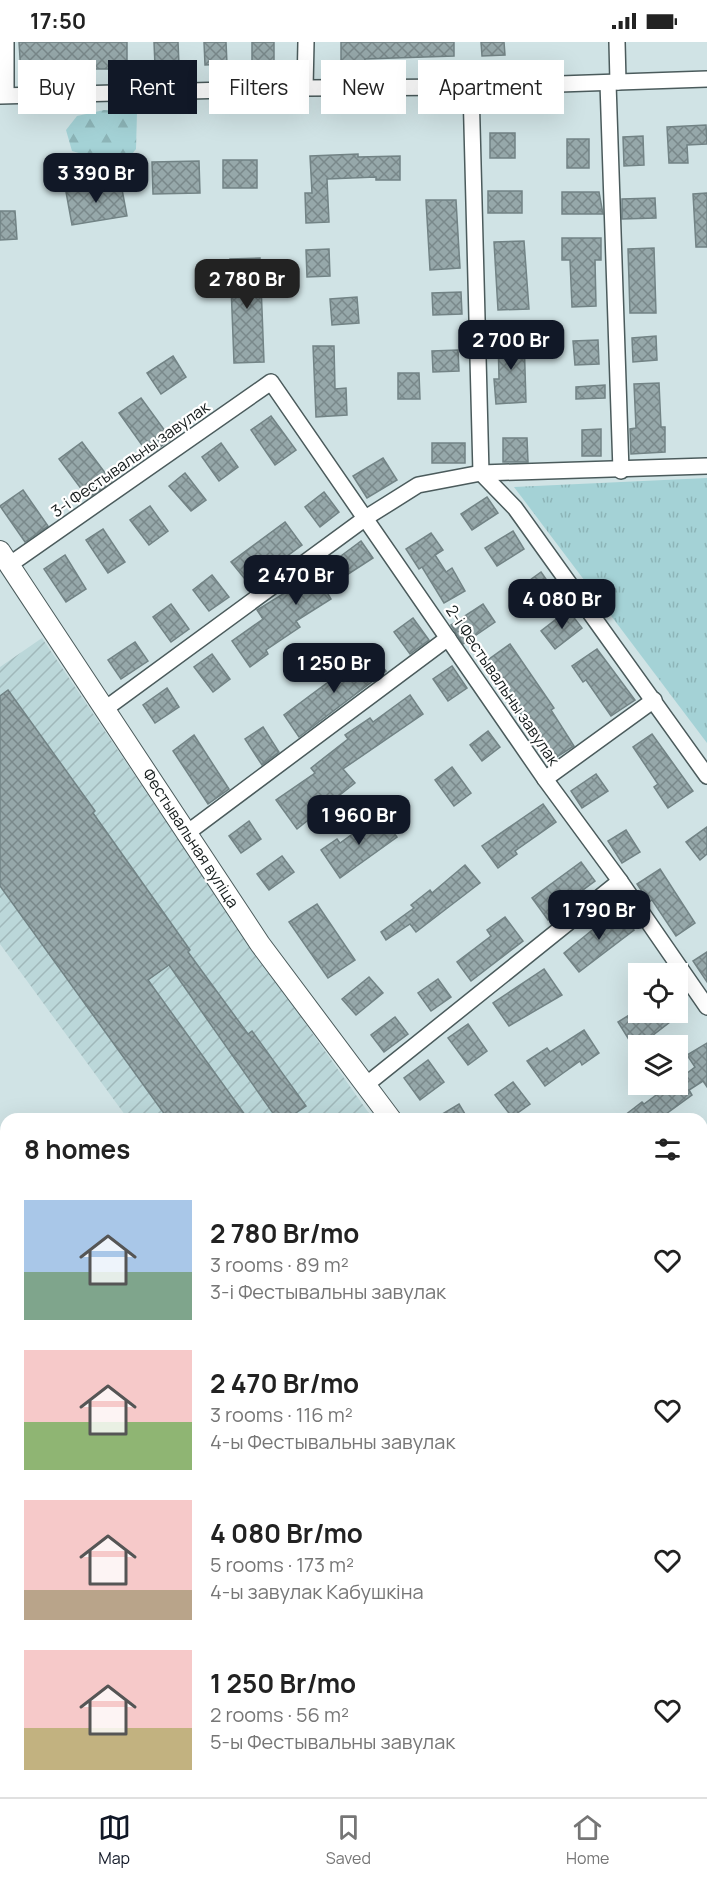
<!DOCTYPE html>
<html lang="en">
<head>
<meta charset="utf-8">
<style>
  :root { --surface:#fff; --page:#f6f6f6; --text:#222; --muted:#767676; --line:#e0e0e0; --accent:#111827 }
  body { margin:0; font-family:Manrope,sans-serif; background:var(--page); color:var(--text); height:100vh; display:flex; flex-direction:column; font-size:22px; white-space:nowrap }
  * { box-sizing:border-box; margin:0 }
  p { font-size:20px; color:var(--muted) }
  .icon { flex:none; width:33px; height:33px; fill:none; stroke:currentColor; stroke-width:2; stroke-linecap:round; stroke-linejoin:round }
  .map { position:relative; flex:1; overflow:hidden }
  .drawer { position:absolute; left:0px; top:1071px; width:708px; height:684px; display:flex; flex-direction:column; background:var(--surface); border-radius:18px 18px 0 0; box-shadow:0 6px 24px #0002 }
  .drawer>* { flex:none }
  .banner { position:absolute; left:18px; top:18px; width:672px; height:54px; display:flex; gap:12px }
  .tools { position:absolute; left:628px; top:921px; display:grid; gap:12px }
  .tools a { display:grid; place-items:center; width:60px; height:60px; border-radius:0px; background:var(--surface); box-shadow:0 6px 24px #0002; font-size:30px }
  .price { position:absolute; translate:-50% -51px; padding:0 14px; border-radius:12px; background:var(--accent); color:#fff; font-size:20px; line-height:39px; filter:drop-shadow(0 2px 3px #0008) }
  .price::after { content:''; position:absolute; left:50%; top:36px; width:18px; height:14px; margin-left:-9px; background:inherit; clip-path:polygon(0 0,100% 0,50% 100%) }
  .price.selected { background:#222; color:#fff }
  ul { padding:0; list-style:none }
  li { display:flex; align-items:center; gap:18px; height:150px; padding:0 24px }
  li span { display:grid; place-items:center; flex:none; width:168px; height:120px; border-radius:0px; color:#555 }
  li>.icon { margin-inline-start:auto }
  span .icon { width:72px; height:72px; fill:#fffc; stroke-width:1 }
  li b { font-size:26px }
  h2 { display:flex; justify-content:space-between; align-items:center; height:72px; padding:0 24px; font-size:26px }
  .pill { padding:0 21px; border-radius:0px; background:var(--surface); box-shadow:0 6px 24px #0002; font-size:21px; line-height:54px }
  .pill.selected { background:var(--accent); color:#fff }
  .status { display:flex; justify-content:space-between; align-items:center; height:42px; padding:0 30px; background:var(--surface); direction:ltr }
  .status svg { height:16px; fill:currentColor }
  .tab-bar { display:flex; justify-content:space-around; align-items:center; height:84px; border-top:2px solid var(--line); background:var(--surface); font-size:16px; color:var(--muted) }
  .tab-bar a { display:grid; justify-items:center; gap:3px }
  .tab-bar .selected { color:var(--accent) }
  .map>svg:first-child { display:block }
  .industrial { fill:url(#industrial-furrows) }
  .forest { fill:url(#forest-firs) }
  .park { fill:url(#park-tufts) }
  .building { fill:url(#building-cross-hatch); stroke:#728385; stroke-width:1.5 }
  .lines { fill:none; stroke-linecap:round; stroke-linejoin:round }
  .minor-casing { stroke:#4b5b5c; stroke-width:18 }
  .tertiary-casing { stroke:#4b5b5c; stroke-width:22 }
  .minor { stroke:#fff; stroke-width:15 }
  .tertiary { stroke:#fff; stroke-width:20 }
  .labels { text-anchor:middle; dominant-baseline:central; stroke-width:4.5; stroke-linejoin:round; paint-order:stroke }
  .street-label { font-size:16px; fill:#161d1d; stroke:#fff }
</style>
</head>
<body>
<div class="status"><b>17:50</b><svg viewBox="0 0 49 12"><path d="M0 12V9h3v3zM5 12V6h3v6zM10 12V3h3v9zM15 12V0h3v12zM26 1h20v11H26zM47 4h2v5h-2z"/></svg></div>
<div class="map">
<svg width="707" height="1755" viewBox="0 0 707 1755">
  <defs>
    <pattern id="industrial-furrows" width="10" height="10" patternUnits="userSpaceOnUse" patternTransform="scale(1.5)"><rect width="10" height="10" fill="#bbd7d9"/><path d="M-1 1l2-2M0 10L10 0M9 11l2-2" fill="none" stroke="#a0b8ba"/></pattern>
    <pattern id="forest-firs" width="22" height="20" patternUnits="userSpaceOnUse" patternTransform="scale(1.5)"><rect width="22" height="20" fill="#a4d2d6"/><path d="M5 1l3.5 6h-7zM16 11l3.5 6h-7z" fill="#8cb4b7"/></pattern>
    <pattern id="park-tufts" width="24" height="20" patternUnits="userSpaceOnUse" patternTransform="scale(1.5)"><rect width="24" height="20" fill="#a4d2d6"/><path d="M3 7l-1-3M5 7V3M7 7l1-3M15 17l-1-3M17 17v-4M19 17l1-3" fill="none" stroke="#8cb4b7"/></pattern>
    <pattern id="building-cross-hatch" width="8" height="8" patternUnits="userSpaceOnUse" patternTransform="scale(1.5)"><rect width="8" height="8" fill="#96a8aa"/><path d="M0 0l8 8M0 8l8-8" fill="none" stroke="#79888a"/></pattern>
  </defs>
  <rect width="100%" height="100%" fill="#d0e3e5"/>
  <g class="industrial">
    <path d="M42,596L238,886L373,1077H128L0,902V625Z"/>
    <path d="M6,1377V1584L0,1588V1379Z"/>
    <path d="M110,1749H487L489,1755H108Z"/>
  </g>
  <path class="forest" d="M104,68L137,70L136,107L126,120L113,121L72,109L66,88L77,74Z"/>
  <path class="park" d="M707,436V701L514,445Z"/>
  <g class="building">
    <path d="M19,0H127V27H85L21,32Z"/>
    <path d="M154,0H178L179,23L155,24Z"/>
    <path d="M204,0H226L227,22L205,23Z"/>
    <rect x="252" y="0" width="22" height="23"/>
    <path d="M341,0H454V14L365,17V21H341Z"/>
    <path d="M481,0H504L505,13L482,14Z"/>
    <path d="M706,83L707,102L687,103L688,121H669L667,85Z"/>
    <rect x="490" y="91" width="25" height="25"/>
    <path d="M643,94L644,123L624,124L623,95Z"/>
    <rect x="567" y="97" width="22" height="29"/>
    <path d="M358,112V115L400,114V138H376V135L327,137L329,180L306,181L305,151H312L310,114Z"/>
    <rect x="223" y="118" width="34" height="28"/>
    <path d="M199,119L200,151L153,152L152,120Z"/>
    <path d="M121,142L127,174L72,183L66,150Z"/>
    <rect x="488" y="149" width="34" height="22"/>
    <path d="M562,150H599L603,172H562Z"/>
    <path d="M707,151V205H696L693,152Z"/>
    <path d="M655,156L656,176L622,177V157Z"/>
    <path d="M426,158H456L460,226L430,228Z"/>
    <path d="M0,169H15L17,197L0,198Z"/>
    <path d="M562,196H601V218H595L596,264L572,265L570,218H562Z"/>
    <path d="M524,199L529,267L498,268L494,200Z"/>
    <path d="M654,206L656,271H630L628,207Z"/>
    <path d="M329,207L330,234L307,235L306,208Z"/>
    <path d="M260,216L264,320L234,321L230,217Z"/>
    <path d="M461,250L462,272L433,273L432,251Z"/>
    <path d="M357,255L359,281L332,283L330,257Z"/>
    <path d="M656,294L657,318L633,320L632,296Z"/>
    <path d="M498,295H524L526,360L496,362L494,337H499Z"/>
    <path d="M598,298L599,322L575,323L573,299Z"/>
    <path d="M313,304H334L335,347L346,346L347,373L316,375Z"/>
    <path d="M458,308L459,329L433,330L432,309Z"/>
    <path d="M173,314L186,335L161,352L147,331Z"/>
    <path d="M398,331H419L420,357H398Z"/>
    <path d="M659,341L661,385H665V410L631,412L630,387L636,386L634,342Z"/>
    <path d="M605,343V356L576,357V345Z"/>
    <path d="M141,356L171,397L149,413L119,371Z"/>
    <path d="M271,374L296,408L275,423L251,388Z"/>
    <path d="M601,387V414H582V388Z"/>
    <path d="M503,396H527L528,420H503Z"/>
    <path d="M82,400L112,440L88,456L59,417Z"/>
    <path d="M221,401L238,425L219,439L202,415Z"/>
    <rect x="432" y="401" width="33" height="20"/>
    <path d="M383,416L397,438L367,456L353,434Z"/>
    <path d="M185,431L206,458L191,469L169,444Z"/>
    <path d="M23,448L48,484L25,500L0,464Z"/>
    <path d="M324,450L339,470L320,485L305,465Z"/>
    <path d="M487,455L498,471L472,488L461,472Z"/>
    <path d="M150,464L168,489L149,503L130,478Z"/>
    <path d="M285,480L302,503L249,542L231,520Z"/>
    <path d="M103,487L125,520L108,531L86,498Z"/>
    <path d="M513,489L524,507L497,524L485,506Z"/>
    <path d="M431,491L443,508L435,513L446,530L452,526L465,549L444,561L422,525L419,527L406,507Z"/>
    <path d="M361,499L373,516L325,547L331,557L296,579L300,585L266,608L268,612L250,625L232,599L263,577L257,568L322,528Z"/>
    <path d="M65,513L86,547L66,560L44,527Z"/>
    <path d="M541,530L553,547L527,566L515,549Z"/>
    <path d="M212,533L229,555L209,569L193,548Z"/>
    <path d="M171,562L189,587L171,600L153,575Z"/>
    <path d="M483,562L495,580L463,602L451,583Z"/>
    <path d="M568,568L582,586L555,607L541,589Z"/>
    <path d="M413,576L429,598L410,612L394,590Z"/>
    <path d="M135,600L148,619L121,637L108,618Z"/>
    <path d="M510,602L554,666L551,668L574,704L552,718L485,620Z"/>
    <path d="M597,607L635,658L611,674L586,638L583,640L572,624Z"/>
    <path d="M370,609L386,629L299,695L284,673Z"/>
    <path d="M212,612L230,637L213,650L194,625Z"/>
    <path d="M452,624L467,646L448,659L433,637Z"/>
    <path d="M167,646L179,665L155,681L143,663Z"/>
    <path d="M8,648L95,769L93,771L190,908L188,910L248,992L252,989L306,1064L287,1077H277L169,923L148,938L248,1077H168L0,844V654Z"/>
    <path d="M410,653L423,672L343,727L355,741L297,787L276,758L315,731L311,726L348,697L345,693L370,676L373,680Z"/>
    <path d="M263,685L279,710L262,723L245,697Z"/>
    <path d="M488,689L500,705L482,719L470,703Z"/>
    <path d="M652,692L693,749L668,766L654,745L658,742L633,705Z"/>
    <path d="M194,693L229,747L208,762L173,709Z"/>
    <path d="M452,725L471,751L454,764L435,738Z"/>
    <path d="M596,732L608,749L582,766L571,749Z"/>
    <path d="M543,762L556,780L515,809L517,812L498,826L482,804Z"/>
    <path d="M380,772L397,795L340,836L321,808L337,797L340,801Z"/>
    <path d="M249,779L261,797L241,811L229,794Z"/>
    <path d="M707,785V812L700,818L686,800Z"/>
    <path d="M626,788L640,810L622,821L608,799Z"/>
    <path d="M282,814L294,830L269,848L257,832Z"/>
    <path d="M581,820L595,839L560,865L562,868L548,878L532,856Z"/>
    <path d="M465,823L480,841L416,890L410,882L386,898L381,890L414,866L411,863L430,848L432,851Z"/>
    <path d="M660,827L695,881L676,894L652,858L649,860L637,842Z"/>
    <path d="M317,862L355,918L328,936L289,880Z"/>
    <path d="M618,867L634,888L579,930L564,911Z"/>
    <path d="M505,875L523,899L471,939L457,920L491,894L487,888Z"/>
    <path d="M707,910V940L693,919Z"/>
    <path d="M544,927L562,953L509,984L493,961Z"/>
    <path d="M369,935L383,951L356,973L342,957Z"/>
    <path d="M438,937L451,955L431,969L418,951Z"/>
    <path d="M634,970H683L652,994L654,998L639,1004L636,1009L618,980Z"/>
    <path d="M395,975L408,992L384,1010L371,993Z"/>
    <path d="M468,982L487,1009L468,1023L448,996Z"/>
    <path d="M584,988L599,1011L582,1023L580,1019L545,1044L527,1019L547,1006L550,1010Z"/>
    <path d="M707,1001V1045L703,1039L689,1048L692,1053L659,1077H620L642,1060L644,1062L671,1042H678V1038L695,1025L687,1013Z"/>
    <path d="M428,1018L444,1040L420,1058L404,1036Z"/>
    <path d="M513,1040L530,1062L512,1075L495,1053Z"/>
    <path d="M459,1062L468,1077H434Z"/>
  </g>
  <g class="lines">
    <g class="minor-casing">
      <g id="minor">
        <path d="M6,0V53"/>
        <path d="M617,0L618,40"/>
        <path d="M608,41L621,429"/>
        <path d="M471,45L481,431"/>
        <path d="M305,46L306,0"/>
        <path d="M0,54L305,46L471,45L707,37"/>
        <path d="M481,431L515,466L707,734"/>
        <path d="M9,523L271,340L545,737L620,839L707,965"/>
        <path d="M105,667L367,475L418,443L481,431L707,424"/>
        <path d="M545,737L654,658"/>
        <path d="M187,791L448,596"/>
        <path d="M367,1042L620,839"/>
        <path d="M702,1173L707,1170"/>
        <path d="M702,1509L707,1505"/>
        <path d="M0,1624L6,1620"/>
      </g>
    </g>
    <g class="tertiary-casing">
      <g id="tertiary">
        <path d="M0,509L260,902L391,1077"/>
        <path d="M702,1533L707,1540"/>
      </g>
    </g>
    <use href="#minor" class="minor"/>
    <use href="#tertiary" class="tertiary"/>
  </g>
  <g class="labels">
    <g class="street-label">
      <text transform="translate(130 417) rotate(-35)">3-і Фестывальны завулак</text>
      <text transform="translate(503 643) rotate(56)">2-і Фестывальны завулак</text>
      <text transform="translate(191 796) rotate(57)">Фестывальная вуліца</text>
    </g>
  </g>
</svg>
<div class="tools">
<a><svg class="icon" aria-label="locate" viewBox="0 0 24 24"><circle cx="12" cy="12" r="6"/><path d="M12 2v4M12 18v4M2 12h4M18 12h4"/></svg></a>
<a><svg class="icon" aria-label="layers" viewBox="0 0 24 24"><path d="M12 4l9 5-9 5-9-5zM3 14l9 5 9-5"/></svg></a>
</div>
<b class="price" style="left:96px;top:162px">3 390 Br</b>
<b class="price selected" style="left:247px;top:268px">2 780 Br</b>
<b class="price" style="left:511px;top:329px">2 700 Br</b>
<b class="price" style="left:296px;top:564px">2 470 Br</b>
<b class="price" style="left:562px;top:588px">4 080 Br</b>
<b class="price" style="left:334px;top:652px">1 250 Br</b>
<b class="price" style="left:359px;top:804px">1 960 Br</b>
<b class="price" style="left:599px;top:899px">1 790 Br</b>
<div class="banner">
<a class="pill">Buy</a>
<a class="pill selected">Rent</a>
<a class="pill">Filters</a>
<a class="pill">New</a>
<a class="pill">Apartment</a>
</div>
<section class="drawer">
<h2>8 homes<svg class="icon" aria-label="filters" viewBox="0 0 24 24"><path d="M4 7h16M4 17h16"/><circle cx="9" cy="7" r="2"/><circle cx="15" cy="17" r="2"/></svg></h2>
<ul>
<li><span style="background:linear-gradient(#a9c7e8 60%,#7fa58c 0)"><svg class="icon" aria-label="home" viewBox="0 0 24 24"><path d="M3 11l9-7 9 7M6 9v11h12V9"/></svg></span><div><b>2 780 Br/mo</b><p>3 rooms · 89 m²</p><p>3-і Фестывальны завулак</p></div><svg class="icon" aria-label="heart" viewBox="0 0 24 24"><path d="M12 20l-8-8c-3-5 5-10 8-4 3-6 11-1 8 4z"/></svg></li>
<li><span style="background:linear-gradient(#f6c9c9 60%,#8fb573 0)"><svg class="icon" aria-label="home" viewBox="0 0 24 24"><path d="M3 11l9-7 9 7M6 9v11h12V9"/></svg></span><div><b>2 470 Br/mo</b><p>3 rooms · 116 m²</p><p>4-ы Фестывальны завулак</p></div><svg class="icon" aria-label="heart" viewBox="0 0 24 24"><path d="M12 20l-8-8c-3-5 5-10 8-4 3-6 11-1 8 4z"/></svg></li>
<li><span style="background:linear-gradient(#f6c9c9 75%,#b9a48a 0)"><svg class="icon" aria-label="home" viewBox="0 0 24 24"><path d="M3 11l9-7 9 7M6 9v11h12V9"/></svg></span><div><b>4 080 Br/mo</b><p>5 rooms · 173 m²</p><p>4-ы завулак Кабушкіна</p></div><svg class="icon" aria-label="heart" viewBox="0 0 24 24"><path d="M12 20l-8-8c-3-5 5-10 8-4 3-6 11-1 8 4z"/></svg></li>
<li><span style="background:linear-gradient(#f6c9c9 65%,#c2b280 0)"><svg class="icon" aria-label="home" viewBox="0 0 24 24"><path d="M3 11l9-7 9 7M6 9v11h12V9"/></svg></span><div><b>1 250 Br/mo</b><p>2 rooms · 56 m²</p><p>5-ы Фестывальны завулак</p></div><svg class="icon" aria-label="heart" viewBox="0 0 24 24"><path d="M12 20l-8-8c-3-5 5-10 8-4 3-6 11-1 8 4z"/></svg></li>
</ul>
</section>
</div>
<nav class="tab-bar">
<a class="selected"><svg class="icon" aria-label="map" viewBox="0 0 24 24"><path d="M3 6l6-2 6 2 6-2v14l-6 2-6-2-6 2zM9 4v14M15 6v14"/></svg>Map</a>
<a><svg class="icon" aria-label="saved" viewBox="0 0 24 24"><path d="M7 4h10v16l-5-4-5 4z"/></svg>Saved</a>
<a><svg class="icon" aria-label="home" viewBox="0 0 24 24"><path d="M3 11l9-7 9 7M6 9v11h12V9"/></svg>Home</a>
</nav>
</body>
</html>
